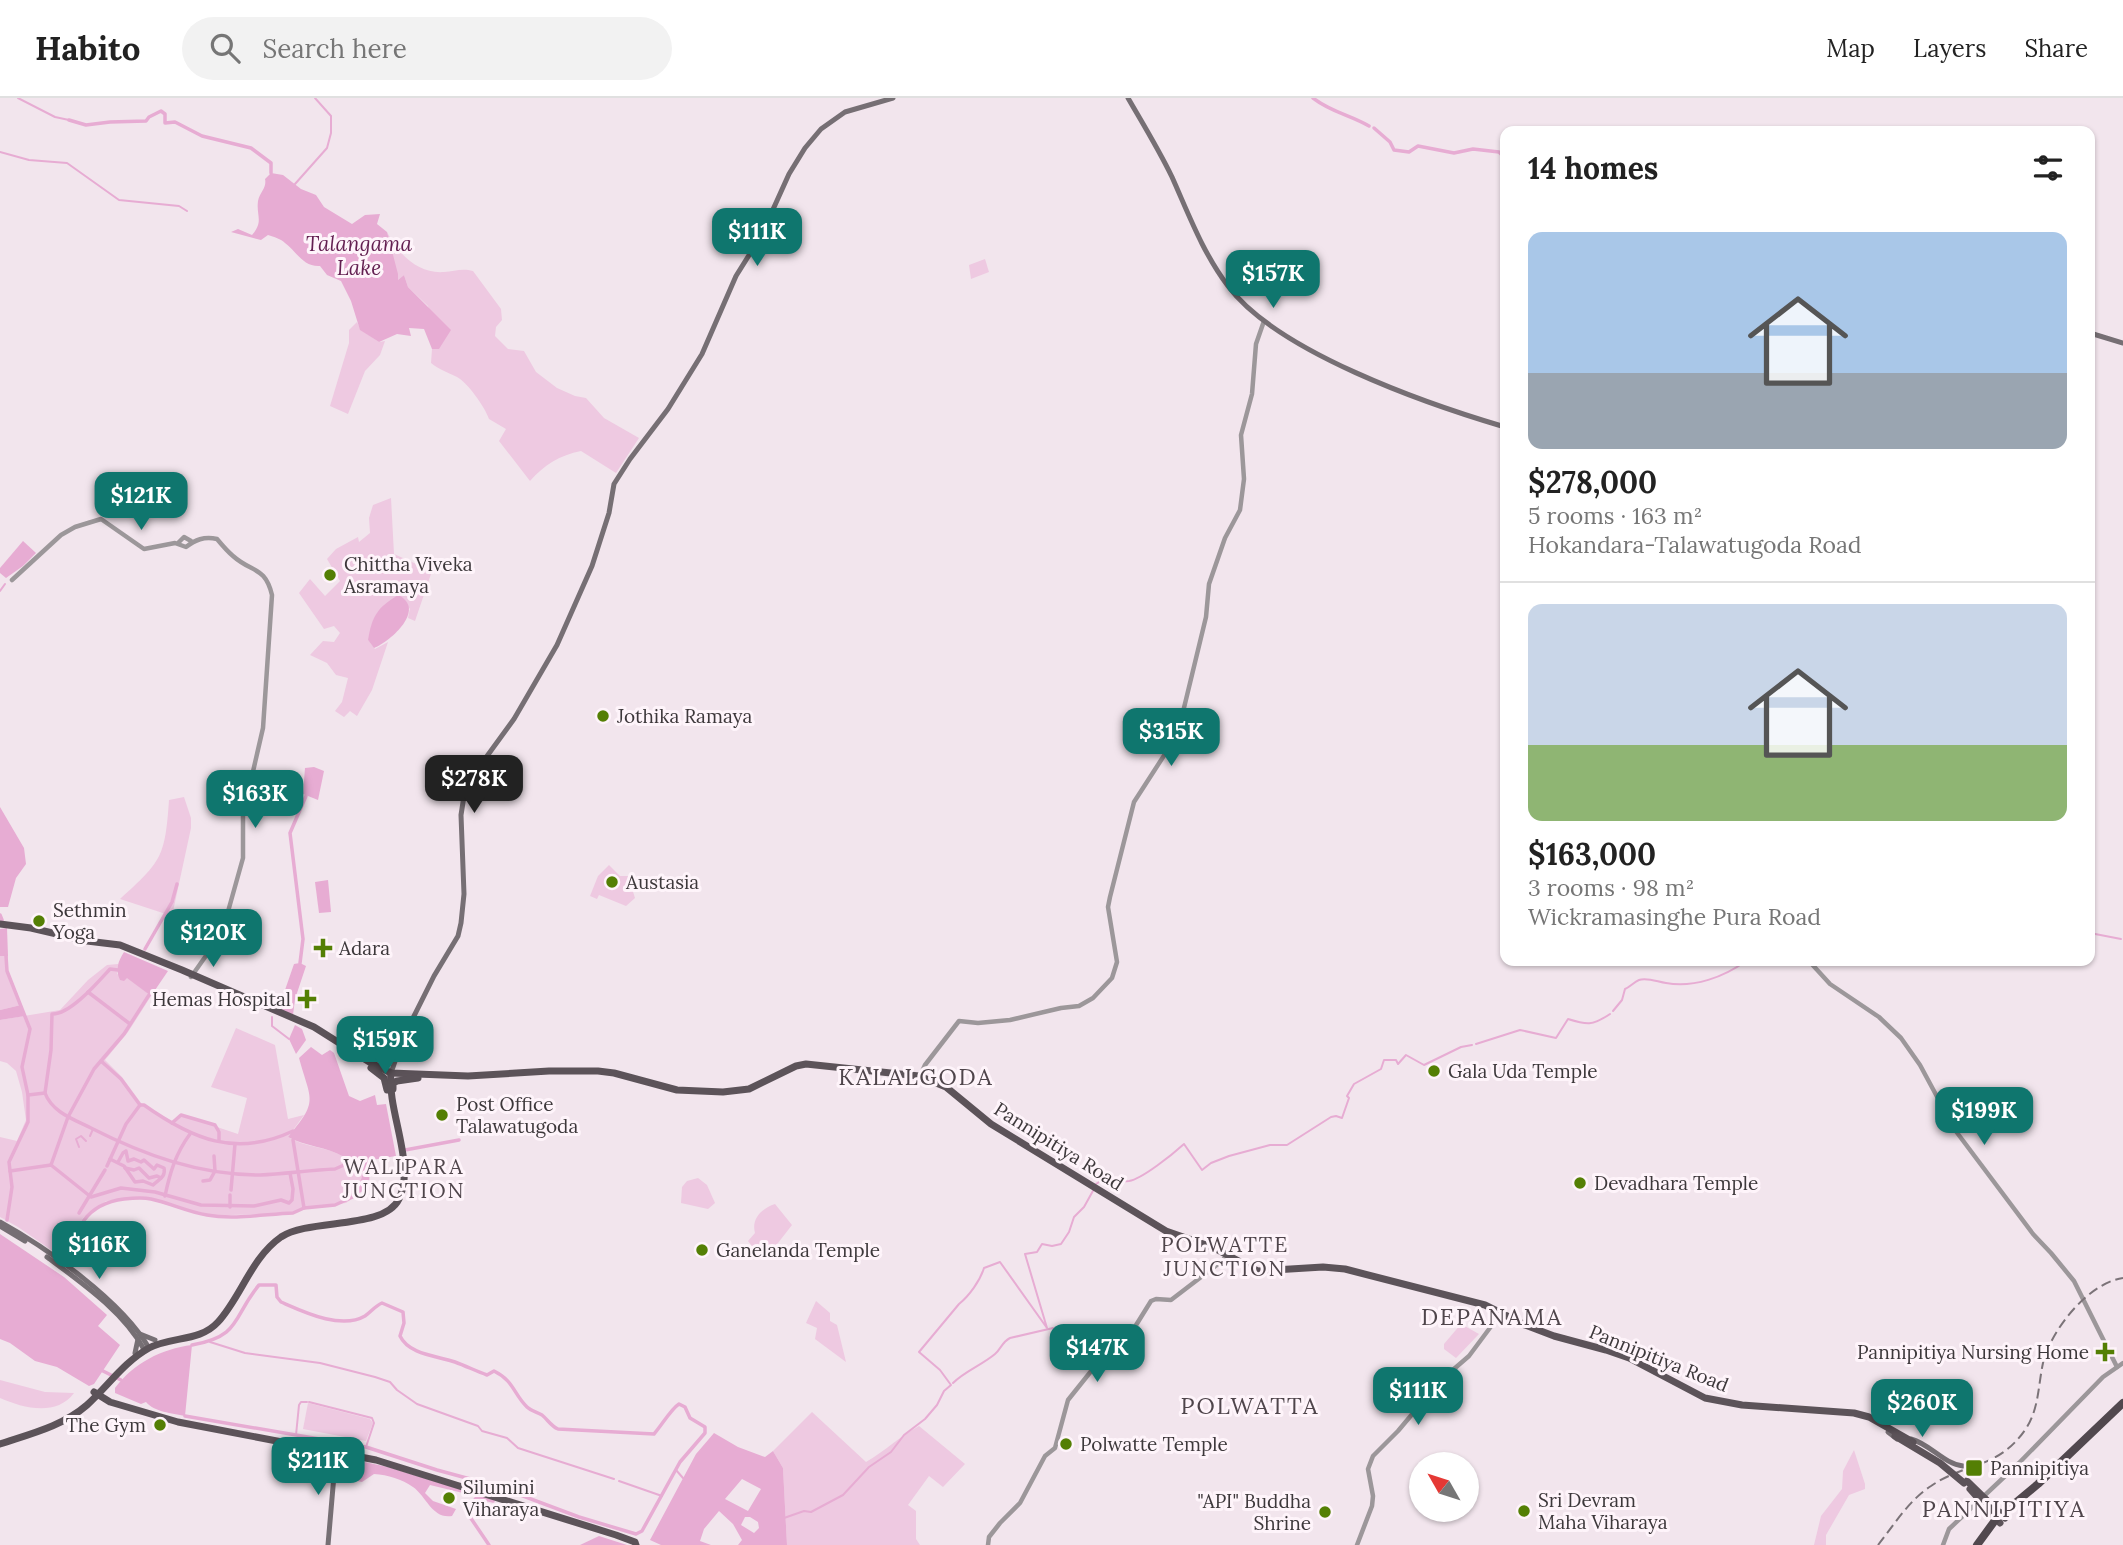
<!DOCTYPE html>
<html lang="en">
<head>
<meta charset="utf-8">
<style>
  :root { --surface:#fff; --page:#f2f2f2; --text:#222; --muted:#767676; --line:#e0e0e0; --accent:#0f766e }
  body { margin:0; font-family:Lora,serif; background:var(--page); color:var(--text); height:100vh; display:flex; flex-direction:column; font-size:26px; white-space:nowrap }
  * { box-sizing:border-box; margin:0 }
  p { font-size:23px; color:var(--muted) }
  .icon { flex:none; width:38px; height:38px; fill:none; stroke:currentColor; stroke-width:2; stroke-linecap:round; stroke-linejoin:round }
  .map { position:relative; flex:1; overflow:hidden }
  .panel { position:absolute; left:1500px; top:28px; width:595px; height:840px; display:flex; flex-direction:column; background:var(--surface); border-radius:14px; box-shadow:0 2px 5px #0004 }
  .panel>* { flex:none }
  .needle { width:46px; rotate:309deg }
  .buttons { position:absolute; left:1409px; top:1354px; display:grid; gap:14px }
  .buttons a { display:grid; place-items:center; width:70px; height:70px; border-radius:50%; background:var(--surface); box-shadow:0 2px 5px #0004; font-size:35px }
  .price { position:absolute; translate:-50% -60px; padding:0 16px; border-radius:14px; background:var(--accent); color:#fff; font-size:23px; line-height:46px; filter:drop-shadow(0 2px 4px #0008) }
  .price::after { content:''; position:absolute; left:50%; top:42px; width:21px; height:16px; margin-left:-10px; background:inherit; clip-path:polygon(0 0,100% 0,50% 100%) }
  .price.on { background:#222; color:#fff }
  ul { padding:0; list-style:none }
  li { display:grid; align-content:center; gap:14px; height:371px; padding:0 28px }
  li+li { border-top:2px solid var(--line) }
  li span { display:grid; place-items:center; height:217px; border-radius:14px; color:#555 }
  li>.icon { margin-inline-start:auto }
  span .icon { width:126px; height:126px; fill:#fffc; stroke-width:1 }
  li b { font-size:30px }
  h2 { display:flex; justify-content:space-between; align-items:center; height:84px; padding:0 28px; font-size:30px }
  header { display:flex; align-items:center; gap:42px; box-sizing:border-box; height:98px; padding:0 35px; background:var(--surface); border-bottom:2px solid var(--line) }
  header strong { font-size:33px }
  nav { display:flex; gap:38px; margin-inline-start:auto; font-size:24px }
  .search { width:490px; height:63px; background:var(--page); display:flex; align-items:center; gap:18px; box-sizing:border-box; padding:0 24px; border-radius:38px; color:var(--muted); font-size:26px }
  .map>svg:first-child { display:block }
  .green { fill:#eec9e1 }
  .water { fill:#e7acd3; fill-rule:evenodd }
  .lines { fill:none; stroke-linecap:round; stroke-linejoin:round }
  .stream { stroke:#e7acd3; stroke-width:2 }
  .canal { stroke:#e7acd3; stroke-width:3.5 }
  .tertiary { stroke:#9c979a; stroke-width:4.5 }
  .secondary { stroke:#766f74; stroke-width:5 }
  .primary { stroke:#5c5359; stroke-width:7 }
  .trunk { stroke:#51484e; stroke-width:8 }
  .rail { stroke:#7b7378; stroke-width:2; stroke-dasharray:10 5; stroke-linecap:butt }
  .primary-bridge { stroke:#5c5359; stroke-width:7 }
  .poi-dot { fill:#547f04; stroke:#fef4fa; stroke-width:2.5 }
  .labels { text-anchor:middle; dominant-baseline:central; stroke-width:6; stroke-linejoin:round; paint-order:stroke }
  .poi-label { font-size:19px; fill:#3d383b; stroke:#fef4fa; text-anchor:start }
  .street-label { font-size:19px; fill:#3d383b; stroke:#fef4fa }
  .water-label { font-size:21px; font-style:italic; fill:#631f51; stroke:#fef4fa }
  .neighbourhood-label { font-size:21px; letter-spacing:2px; fill:#4f454b; stroke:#fef4fa }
  .quarter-label { font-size:23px; letter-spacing:2px; fill:#4f454b; stroke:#fef4fa }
</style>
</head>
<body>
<header>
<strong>Habito</strong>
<div class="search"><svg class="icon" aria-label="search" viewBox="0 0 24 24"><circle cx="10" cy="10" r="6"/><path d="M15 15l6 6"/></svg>Search here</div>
<nav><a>Map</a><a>Layers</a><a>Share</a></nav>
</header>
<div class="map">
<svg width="2123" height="1447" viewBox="0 0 2123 1447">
  <rect width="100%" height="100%" fill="#f2e5ed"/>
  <g class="green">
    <path d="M387,134C398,156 418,176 444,174C454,173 463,170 473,173L501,211L502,222L496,229L495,238L508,251L524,253L536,274L557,290L575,298L586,300L604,320L639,340L616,375L581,353C560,357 544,367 530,383L499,343L506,331L489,321C485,309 467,284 457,279C447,274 440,272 431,265L432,251H439L428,208L408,189L404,177L397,183Z"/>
    <path d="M985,161L989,174L971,181L969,167Z"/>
    <path d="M357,224L361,232L379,244L385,243L380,257L365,273L348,316L330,308L349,245V232Z"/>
    <path d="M391,400L394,456L432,473L415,523L408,520L410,510L368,542L375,551L388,544L372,592L357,618L350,613L344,619L335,613L342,604L348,580L336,577L327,565L310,557L323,543L334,544L340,535L334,528L324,531L299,495L310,481L325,498L340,483L327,461L336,451L358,439L359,444L370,435L369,420L373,407Z"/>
    <path d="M184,699L191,720V730L172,818L120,801C162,763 165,759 169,702Z"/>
    <path d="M609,767L620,778H628L635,800L626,808L599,797L597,801L590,798L598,778Z"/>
    <path d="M0,858H8L7,873L21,907L0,912Z"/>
    <path d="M118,866L117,876L127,879L151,898L128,934L105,962L122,979L141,1005L171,1024L181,1017L238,1036L247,1000L211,989L236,930L275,947L288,1021L304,1017L288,1039C306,1050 326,1048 344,1059L345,1067L363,1075L357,1097L346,1105L304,1110L293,1115L231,1117L211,1118L184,1112L145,1100L106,1103L83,1120L72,1138L67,1163L18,1129L0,1119V1039L17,1043L26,1022L22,994L16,973L7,965L0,963V922L60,912L88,882L107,867Z"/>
    <path d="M698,1080L707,1087L715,1105L708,1111L681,1105L682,1089L687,1083Z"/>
    <path d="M775,1106L792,1127L778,1145L761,1160L748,1143L755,1135C751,1121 762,1110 775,1106Z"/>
    <path d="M816,1203L830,1215V1223L837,1227L846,1264L815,1241L817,1230L806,1225Z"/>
    <path d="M1461,1226L1479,1236L1456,1260L1444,1251V1246Z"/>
    <path d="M0,1282L45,1294L74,1295C56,1319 23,1310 0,1300Z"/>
    <path d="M308,1305L370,1321L373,1325L366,1343L303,1331Z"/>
    <path d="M812,1314L866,1364C885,1353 899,1339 919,1328L965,1366L943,1389L929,1378L908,1407L916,1413V1441L920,1447H787L783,1370L773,1353Z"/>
    <path d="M1854,1352L1865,1386V1391L1849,1397L1826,1437V1447H1814L1821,1418L1842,1391L1843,1373Z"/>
  </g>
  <g class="water">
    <path d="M271,75L283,77L301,91L316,97L324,109L352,126L365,117L380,116L377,126L387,134L398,176V182L404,177L408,189L451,232L439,251H432L424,231L409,230L411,238L397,236L379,244L360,232L351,203L341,183L327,177L320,168C303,169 297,154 285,145C281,141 274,139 268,137L261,142L231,134L238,131L252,137C264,123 256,118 258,103C260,94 267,90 265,81Z"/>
    <path d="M23,443L36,455L23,468L6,480L0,475V470Z"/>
    <path d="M398,497C427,511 391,543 374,550L368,542C372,518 377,510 398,497Z"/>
    <path d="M314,669L324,673L318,702L303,696L305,670Z"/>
    <path d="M0,709L24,750L26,766L16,780L8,809H0Z"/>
    <path d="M328,782L331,814L319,815L315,784Z"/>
    <path d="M7,830L8,858H0V831Z"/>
    <path d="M124,854L168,873L151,898L127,880L124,883L120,882C115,871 118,864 124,854Z"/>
    <path d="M300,865L306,868L295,901L293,917L274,909L285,892L294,866Z"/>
    <path d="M21,907L25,918L0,922V912Z"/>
    <path d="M295,927L302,931L306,942L296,956L289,941Z"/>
    <path d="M311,949L322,957L330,952L334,955L349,998L360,1003L375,997L377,1007L386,1006L396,1058L372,1062L370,1068L369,1088L357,1097L363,1074L344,1067V1059C326,1048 306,1049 288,1039C319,1002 311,1004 299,960Z"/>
    <path d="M0,1136L64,1179L107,1217L98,1228L120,1247L94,1286L89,1288L57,1269L35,1263L10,1245L0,1241Z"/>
    <path d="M192,1247L185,1318C172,1315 154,1314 146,1304L141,1306L115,1295V1290C134,1265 161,1251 192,1247Z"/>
    <path d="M714,1335L738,1349L765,1359L773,1353L783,1370L787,1447H738L742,1442L733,1426L719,1413L704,1431L700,1443L711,1447H661L650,1442L696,1356ZM742,1381L761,1391L748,1413L725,1401ZM745,1419H750L758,1424L759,1430L754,1435L741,1427Z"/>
    <path d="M294,1350L315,1353V1381H303L288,1371Z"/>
    <path d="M346,1360L388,1369L469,1394L467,1396L430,1387L425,1395L433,1403L456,1411L452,1418C432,1421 427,1399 413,1389C402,1381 388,1377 374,1376L362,1384L339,1379L341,1362Z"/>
    <path d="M599,1438L627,1447H580Z"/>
  </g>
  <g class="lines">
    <g class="stream">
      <path d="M18,0L55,19L69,22"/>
      <path d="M0,54L29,62L67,65L119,102L179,108L187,113"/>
      <path d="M295,86L327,50L331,35V18L315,0"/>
      <path d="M0,493L5,486"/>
      <path d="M2090,835L2121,841"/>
      <path d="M1613,913L1622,902L1625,891C1630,889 1634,884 1639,882C1647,879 1658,884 1666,885C1694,890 1724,879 1746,863"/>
      <path d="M272,919V928L289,941"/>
      <path d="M1476,946L1520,932L1556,940L1568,921C1587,927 1592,928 1610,916"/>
      <path d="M90,1038L93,1031"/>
      <path d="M79,1049L76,1041L81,1038L86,1043"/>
      <path d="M1096,1086L1107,1079C1114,1081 1121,1084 1129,1083C1142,1081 1173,1056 1184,1046L1202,1072L1211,1065L1229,1058L1270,1047H1287L1331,1019L1336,1018L1342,1020L1349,1000L1347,998L1354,986L1381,971L1384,962H1396L1398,966L1406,957L1424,967L1461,949L1472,947"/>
      <path d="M210,1244L245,1255L320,1265L375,1279L390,1284L397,1292L417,1306L478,1328L482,1333L507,1340L518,1350L614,1381"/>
      <path d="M953,1285C965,1273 982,1267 995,1256C1001,1251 1002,1244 1010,1240L1053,1230L1071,1240"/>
      <path d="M309,1304L372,1320L374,1325L366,1349"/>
      <path d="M296,1337L299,1307L301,1304H307"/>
      <path d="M676,1372L683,1380"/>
      <path d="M619,1383L662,1398"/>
      <path d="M784,1420L804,1413L811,1414L843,1397L869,1369L891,1354L904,1337L925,1321L937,1307L944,1293L951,1287L940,1272L919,1254L959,1206C969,1198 980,1183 984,1170L1000,1164L1047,1230L1025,1156L1037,1154L1042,1146L1052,1148L1061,1146L1069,1134L1074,1119L1084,1109L1094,1091"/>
    </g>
    <g class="canal">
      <path d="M1313,0C1331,14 1350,17 1369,28"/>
      <path d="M69,22L86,27L110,24L146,23L149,19L161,13L165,16V25L175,24L202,38L251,50L271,65V75"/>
      <path d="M1374,30L1390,44L1394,52L1409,54L1418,48L1454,55L1473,51L1499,54L1505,60"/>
      <path d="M0,817L2,822"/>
      <path d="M145,851L172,804L177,786"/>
      <path d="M6,858L7,873L30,931L22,969L28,997V1024L9,1064L12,1089L7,1122"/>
      <path d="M300,865L303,841L290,735L306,698"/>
      <path d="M118,872L110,871C98,884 70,917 52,916L51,952L45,995C52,1014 73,1021 91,1030C144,1057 199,1077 260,1077C285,1076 310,1072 335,1071L344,1067"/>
      <path d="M88,894L130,926"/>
      <path d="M101,963L121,981L140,1007"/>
      <path d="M28,997L45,995"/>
      <path d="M172,1025L181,1017L215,1027L219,1034V1043"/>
      <path d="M293,1042L304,1110L335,1107L357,1097"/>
      <path d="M405,1052L459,1042"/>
      <path d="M110,1061L124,1068L135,1084L143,1083L153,1087C159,1081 166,1079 164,1070L157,1067L154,1071L144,1062L141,1064L134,1061L128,1063L126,1053L123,1055L118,1064"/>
      <path d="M51,1067L68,1019L94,971L124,936L149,897"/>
      <path d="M107,1068L126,1026L140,1007H144C192,1041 236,1060 293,1033"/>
      <path d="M125,1070L134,1072L139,1070L149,1080L157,1078L161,1080"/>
      <path d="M10,1073L51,1067L91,1099L121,1090L155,1094L201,1107L254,1108L281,1102L289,1105L292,1102L293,1091L290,1075"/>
      <path d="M203,1083L210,1082L215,1073L214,1058"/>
      <path d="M231,1092L235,1046"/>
      <path d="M165,1098C170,1074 176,1055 190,1036"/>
      <path d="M230,1109V1097"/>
      <path d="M79,1115L105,1072"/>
      <path d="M67,1167C75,1131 85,1106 124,1101C133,1100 142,1099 151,1101C170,1105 188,1114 207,1117C234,1122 266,1116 293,1115L304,1110"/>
      <path d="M101,1272L121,1282"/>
      <path d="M185,1318L366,1349L437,1372L496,1388L579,1419L636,1436L642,1433L680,1364L705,1335V1329L690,1320L685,1309L679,1306C671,1311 662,1327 654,1336L558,1331C551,1328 548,1322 542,1317C537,1314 531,1313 527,1309C513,1295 514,1283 494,1273L487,1277C476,1273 466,1268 455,1264C438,1258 409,1257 400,1238L404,1225L403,1214L382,1205C375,1208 371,1214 365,1218C341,1232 304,1214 281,1204L277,1199L276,1187H259C232,1219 242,1238 192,1247"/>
      <path d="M489,1447L466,1413L477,1399L493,1403"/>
    </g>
    <g class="tertiary">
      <path d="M178,445L184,439L191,443"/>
      <path d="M12,482L61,437L75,429L101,421L144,451L175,445L186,449C195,442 204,438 217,441C222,447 227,453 233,458C252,475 265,468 272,497L263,630L243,717V760L222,835L191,879"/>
      <path d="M1809,863L1830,886L1879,919L1901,940L1920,967L1955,1032L2033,1136L2051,1155L2074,1183L2117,1269"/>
      <path d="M919,980L925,967L959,923L978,925L1010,922L1061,910L1079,908L1093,900L1112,880L1117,864L1108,809L1110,799L1134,704L1165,656L1182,618L1206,519L1209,486L1225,440L1240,412L1244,381L1241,337L1252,296L1256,246L1264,223"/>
      <path d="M988,1447L989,1439L1000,1425L1020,1405L1045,1358L1055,1350L1068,1302L1092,1272L1133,1232L1151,1203L1156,1201L1171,1202L1222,1163L1228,1156"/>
      <path d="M1357,1447L1372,1408L1373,1398L1368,1371L1373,1358L1398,1333L1440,1283L1469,1258L1501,1215"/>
      <path d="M1943,1447L1949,1431L2019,1365L2103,1279L2123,1265"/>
    </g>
    <g class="secondary">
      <path d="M1128,0C1143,26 1159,52 1172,79C1189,117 1203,155 1228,188C1277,254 1427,306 1505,329"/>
      <path d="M2090,235L2123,245"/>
      <path d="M391,975L403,940L434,878L458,838L461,825L464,796L461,717L464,698L474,676L514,621L557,547L592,468L609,415L614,386L630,361L668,311L702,256L736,178L761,138L789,76L805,50L821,31L845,14L893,0"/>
      <path d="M0,1124C47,1150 122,1203 149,1250"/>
      <path d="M0,1128L25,1143"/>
      <path d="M47,1159C82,1185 124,1214 145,1253"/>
      <path d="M140,1236L155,1242"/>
      <path d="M135,1255L138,1241"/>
      <path d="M1888,1334L1897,1341"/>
      <path d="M1911,1341C1930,1346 1944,1366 1963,1368"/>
      <path d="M328,1447L336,1354"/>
    </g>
    <g class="primary">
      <path d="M0,826L31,830L87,843L120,847L182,872L314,929L371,965L391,975L468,978L549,973H598L614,975L677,992L723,994L749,991L796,968L806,966L919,978L946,989L991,1026L1166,1133L1212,1149L1258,1173L1323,1169L1345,1171L1485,1207L1525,1227L1554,1238L1606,1252L1629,1260L1705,1300L1742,1307L1854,1315L1869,1319L1913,1344"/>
      <path d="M371,970L384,980L387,992"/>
      <path d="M393,991V985L397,983L418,980"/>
      <path d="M94,1294L110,1304L178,1324L376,1362L616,1437L635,1444L636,1447"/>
      <path d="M0,1346C30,1336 63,1328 87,1307C108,1288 124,1264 149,1250C172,1238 200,1244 218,1224C241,1199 251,1160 281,1139C310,1120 384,1132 399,1101C416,1066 387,1013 391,975"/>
      <path d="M1967,1383L2005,1420"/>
      <path d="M1970,1391L2000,1425"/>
    </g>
    <path class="trunk" d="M1977,1447L1996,1421L2038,1386L2123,1305"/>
    <path class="rail" d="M1878,1447C1894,1427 1909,1402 1931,1388C1966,1364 1998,1371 2025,1332C2039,1312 2038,1288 2043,1265C2051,1232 2088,1185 2123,1180"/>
    <path class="primary-bridge" d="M1895,1338L1940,1365L1964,1385"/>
  </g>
  <g class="poi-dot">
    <circle cx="330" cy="477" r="7"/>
    <circle cx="603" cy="618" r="7"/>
    <circle cx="612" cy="784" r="7"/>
    <circle cx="39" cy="823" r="7"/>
    <path d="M319.5 839.5h7v7h7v7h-7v7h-7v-7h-7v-7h7z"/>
    <path d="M303.5 890.5h7v7h7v7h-7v7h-7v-7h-7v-7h7z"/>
    <circle cx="1434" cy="973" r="7"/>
    <circle cx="442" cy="1017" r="7"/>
    <circle cx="1580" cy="1085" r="7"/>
    <circle cx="702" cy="1152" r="7"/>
    <path d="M2101.5 1243.5h7v7h7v7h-7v7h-7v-7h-7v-7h7z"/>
    <circle cx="160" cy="1327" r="7"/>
    <circle cx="1066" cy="1346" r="7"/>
    <rect x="1965" y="1361" width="18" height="18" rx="3.5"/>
    <circle cx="449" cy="1400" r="7"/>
    <circle cx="1524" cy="1413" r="7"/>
    <circle cx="1325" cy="1414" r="7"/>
  </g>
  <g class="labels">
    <g class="poi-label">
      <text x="344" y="466">Chittha Viveka<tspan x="344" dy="22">Asramaya</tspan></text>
      <text x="617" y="618">Jothika Ramaya</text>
      <text x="626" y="784">Austasia</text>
      <text x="53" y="812">Sethmin<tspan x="53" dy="22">Yoga</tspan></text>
      <text x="339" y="850">Adara</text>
      <text x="291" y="901" text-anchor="end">Hemas Hospital</text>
      <text x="1448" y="973">Gala Uda Temple</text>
      <text x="456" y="1006">Post Office<tspan x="456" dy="22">Talawatugoda</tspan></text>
      <text x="1594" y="1085">Devadhara Temple</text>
      <text x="716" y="1152">Ganelanda Temple</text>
      <text x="2089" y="1254" text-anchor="end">Pannipitiya Nursing Home</text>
      <text x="146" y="1327" text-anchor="end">The Gym</text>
      <text x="1080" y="1346">Polwatte Temple</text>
      <text x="1990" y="1370">Pannipitiya</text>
      <text x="463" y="1389">Silumini<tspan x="463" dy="22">Viharaya</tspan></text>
      <text x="1538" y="1402">Sri Devram<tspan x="1538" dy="22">Maha Viharaya</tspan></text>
      <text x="1311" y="1403" text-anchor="end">"API" Buddha<tspan x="1311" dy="22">Shrine</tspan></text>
    </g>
    <g class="street-label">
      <text transform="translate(1059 1048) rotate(32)">Pannipitiya Road</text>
      <text transform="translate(1659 1260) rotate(22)">Pannipitiya Road</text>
    </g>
    <g class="water-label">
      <text x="359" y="145">Talangama<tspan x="359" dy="24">Lake</tspan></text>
    </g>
    <g class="neighbourhood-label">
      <text x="404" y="1068">WALIPARA<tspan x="404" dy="24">JUNCTION</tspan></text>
      <text x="1225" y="1146">POLWATTE<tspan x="1225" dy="24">JUNCTION</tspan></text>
    </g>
    <g class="quarter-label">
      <text x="916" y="978">KALALGODA</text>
      <text x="1492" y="1218">DEPANAMA</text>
      <text x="1250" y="1307">POLWATTA</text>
      <text x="2004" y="1410">PANNIPITIYA</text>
    </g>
  </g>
</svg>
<div class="buttons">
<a><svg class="needle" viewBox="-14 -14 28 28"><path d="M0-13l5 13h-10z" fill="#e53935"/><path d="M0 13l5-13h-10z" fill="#767676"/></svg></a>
</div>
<b class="price" style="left:757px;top:170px">$111K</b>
<b class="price" style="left:1273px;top:212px">$157K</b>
<b class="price" style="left:141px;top:434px">$121K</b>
<b class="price" style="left:1171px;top:670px">$315K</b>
<b class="price on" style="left:474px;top:717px">$278K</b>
<b class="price" style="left:255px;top:732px">$163K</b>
<b class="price" style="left:213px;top:871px">$120K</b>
<b class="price" style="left:385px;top:978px">$159K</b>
<b class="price" style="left:1984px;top:1049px">$199K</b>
<b class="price" style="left:99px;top:1183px">$116K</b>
<b class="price" style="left:1097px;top:1286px">$147K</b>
<b class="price" style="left:1418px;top:1329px">$111K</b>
<b class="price" style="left:1922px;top:1341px">$260K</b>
<b class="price" style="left:318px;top:1399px">$211K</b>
<section class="panel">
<h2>14 homes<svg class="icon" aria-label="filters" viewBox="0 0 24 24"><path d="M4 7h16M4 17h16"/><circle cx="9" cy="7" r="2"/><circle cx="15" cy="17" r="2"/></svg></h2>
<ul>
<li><span style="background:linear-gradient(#a9c7e8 65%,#9aa5b1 0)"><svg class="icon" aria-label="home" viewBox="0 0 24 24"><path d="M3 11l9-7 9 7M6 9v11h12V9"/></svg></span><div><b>$278,000</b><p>5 rooms · 163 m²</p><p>Hokandara-Talawatugoda Road</p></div></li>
<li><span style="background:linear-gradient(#c9d6e8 65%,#8fb573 0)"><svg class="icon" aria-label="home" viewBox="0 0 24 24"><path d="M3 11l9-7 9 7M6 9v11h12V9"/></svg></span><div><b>$163,000</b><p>3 rooms · 98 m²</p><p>Wickramasinghe Pura Road</p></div></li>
</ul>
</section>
</div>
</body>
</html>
